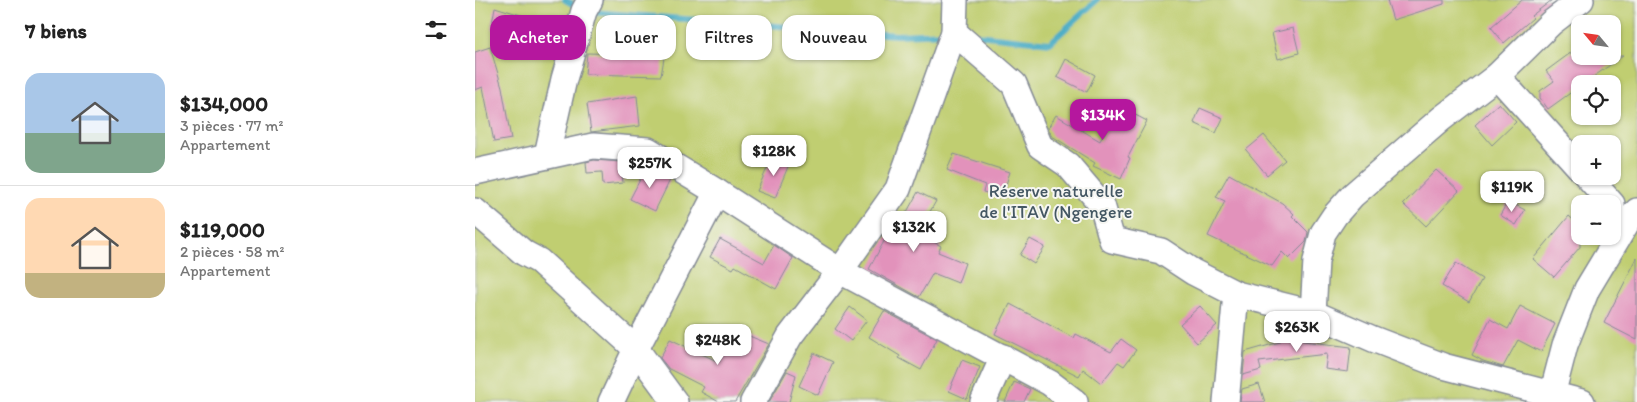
<!DOCTYPE html>
<html lang="fr">
<head>
<meta charset="utf-8">
<style>
  :root { --surface:#fff; --page:#f2f2f2; --text:#222; --muted:#767676; --line:#e0e0e0; --accent:#b5179e }
  body { margin:0; font-family:Itim,sans-serif; background:var(--page); color:var(--text); height:100vh; display:flex; flex-direction:column; font-size:19px; white-space:nowrap }
  * { box-sizing:border-box; margin:0 }
  p { font-size:16px; color:var(--muted) }
  .icon { flex:none; width:28px; height:28px; fill:none; stroke:currentColor; stroke-width:2; stroke-linecap:round; stroke-linejoin:round }
  .map { position:relative; flex:1; overflow:hidden }
  .side { display:flex; flex-direction:column; background:var(--surface); width:475px }
  .side>* { flex:none }
  .hud { position:absolute; left:15px; top:15px; width:475px; height:45px; display:flex; gap:10px }
  .needle { width:32px; rotate:299deg }
  .buttons { position:absolute; left:1096px; top:15px; display:grid; gap:10px }
  .buttons a { display:grid; place-items:center; width:50px; height:50px; border-radius:10px; background:var(--surface); box-shadow:0 1px 4px #0004; font-size:25px }
  .price { position:absolute; translate:-50% -42px; padding:0 11px; border-radius:10px; background:#fff; color:#222; font-size:16px; line-height:32px; filter:drop-shadow(0 1px 2px #0008) }
  .price::after { content:''; position:absolute; left:50%; top:30px; width:15px; height:11px; margin-left:-8px; background:inherit; clip-path:polygon(0 0,100% 0,50% 100%) }
  .price.current { background:var(--accent); color:#fff }
  ul { padding:0; list-style:none }
  li { display:flex; align-items:center; gap:15px; height:125px; padding:0 25px }
  li+li { border-top:1px solid var(--line) }
  li span { display:grid; place-items:center; flex:none; width:140px; height:100px; border-radius:15px; color:#555 }
  li>.icon { margin-inline-start:auto }
  span .icon { width:60px; height:60px; fill:#fffc; stroke-width:1 }
  li b { font-size:21px }
  h2 { display:flex; justify-content:space-between; align-items:center; height:60px; padding:0 25px; font-size:21px }
  .tag { padding:0 18px; border-radius:15px; background:var(--surface); box-shadow:0 1px 4px #0004; font-size:18px; line-height:45px }
  .tag.current { background:var(--accent); color:#fff }
  main { display:flex; flex:1; min-height:0 }
  .map>svg:first-child { display:block }
  .park { fill:#c0ce71; stroke:#6e7e68; fill-rule:evenodd }
  .lines { fill:none; stroke-linecap:round; stroke-linejoin:round }
  .stream { stroke:#42a9c2; stroke-width:6 }
  .building { fill:#e292bb }
  .minor-casing { stroke:#848a94; stroke-width:28 }
  .minor { stroke:#fff; stroke-width:25 }
  .labels { text-anchor:middle; dominant-baseline:central; stroke-width:4; stroke-linejoin:round; paint-order:stroke }
  .park-label { font-size:18px; fill:#445763; stroke:#f6f6f2 }
</style>
</head>
<body>
<main>
<section class="side">
<h2>7 biens<svg class="icon" aria-label="filters" viewBox="0 0 24 24"><path d="M4 7h16M4 17h16"/><circle cx="9" cy="7" r="2"/><circle cx="15" cy="17" r="2"/></svg></h2>
<ul>
<li><span style="background:linear-gradient(#a9c7e8 60%,#7fa58c 0)"><svg class="icon" aria-label="home" viewBox="0 0 24 24"><path d="M3 11l9-7 9 7M6 9v11h12V9"/></svg></span><div><b>$134,000</b><p>3 pièces · 77 m²</p><p>Appartement</p></div></li>
<li><span style="background:linear-gradient(#ffd9b3 75%,#c2b280 0)"><svg class="icon" aria-label="home" viewBox="0 0 24 24"><path d="M3 11l9-7 9 7M6 9v11h12V9"/></svg></span><div><b>$119,000</b><p>2 pièces · 58 m²</p><p>Appartement</p></div></li>
</ul>
</section>
<div class="map">
<svg width="1162" height="402" viewBox="0 0 1162 402">
  <rect width="100%" height="100%" fill="#f6f6f2"/>
  <filter id="ink" filterUnits="userSpaceOnUse"><feTurbulence type="fractalNoise" baseFrequency=".02" numOctaves="2"/><feDisplacementMap in="SourceGraphic" scale="10" xChannelSelector="R" yChannelSelector="G"/><feConvolveMatrix kernelMatrix="1 2 1 2 8 2 1 2 1" color-interpolation-filters="sRGB"/></filter>
  <filter id="wash" filterUnits="userSpaceOnUse"><feTurbulence type="fractalNoise" baseFrequency=".0096" numOctaves="4" result="noise"/><feDisplacementMap in="SourceGraphic" scale="20" xChannelSelector="R" yChannelSelector="G"/><feGaussianBlur stdDeviation="1.12" result="paint"/><feColorMatrix in="noise" values="0 0 0 0 0 0 0 0 0 0 0 0 0 0 0 0 0 1.4 0 .05"/><feComposite in="paint" operator="in"/></filter>
  <g filter="url(#wash)">
    <rect width="100%" height="100%" fill="#eee5ca"/>
    <path class="park" d="M0,0H1162V402H0ZM1105,24H1138V56H1105ZM1105,84H1138V116H1105ZM1105,144H1138V176H1105ZM1105,204H1138V236H1105Z"/>
    <g class="lines">
      <g class="stream">
        <path d="M90,0L104,8"/>
        <path d="M116,12L421,35L473,33"/>
        <path d="M493,34L575,43L622,0"/>
      </g>
    </g>
    <g id="blocks">
      <g class="building">
        <path d="M912,0H969V4L918,20Z"/>
        <path d="M1047,0H1077L1056,16L1058,18L1029,43L1016,27Z"/>
        <path d="M20,7L62,20L56,40L16,29Z"/>
        <path d="M818,28L824,53L803,59L797,33Z"/>
        <path d="M1105,46V56H1148L1108,84H1105V86L1073,109L1065,98V91L1079,81L1071,71Z"/>
        <path d="M15,47L27,87L36,139L19,142L8,87L0,90V52Z"/>
        <path d="M112,53L150,54L189,58L186,76L110,74Z"/>
        <path d="M591,59L620,75L612,92L582,77Z"/>
        <path d="M162,96L165,126L116,132L112,104Z"/>
        <path d="M1024,103L1041,122L1017,145L1000,125Z"/>
        <path d="M643,106L672,121L653,157L655,158L646,179L618,166L620,163L577,136L573,128L581,115L625,141Z"/>
        <path d="M725,108L748,118L741,133L719,123Z"/>
        <path d="M789,135L810,160L792,175L771,150Z"/>
        <path d="M479,154L535,172L527,197L508,192L510,185L472,170Z"/>
        <path d="M298,155L315,162L300,198L282,191Z"/>
        <path d="M119,160L146,162L148,183L128,185L127,172L112,173L111,162Z"/>
        <path d="M172,166L195,180L180,211L155,199Z"/>
        <path d="M961,170L984,191L951,226L928,204Z"/>
        <path d="M754,174L807,203L819,214L817,216L833,232L831,242L814,259L807,252L797,266L733,236L750,201L741,197Z"/>
        <path d="M443,192L461,201L443,233L466,246L463,252L490,263L483,283L458,273L444,297L394,269L413,234L418,237Z"/>
        <path d="M1033,201L1050,210L1041,225L1025,215Z"/>
        <path d="M1094,216L1105,226V247L1079,277L1058,259Z"/>
        <path d="M245,239L289,263L299,245L318,258L301,289L260,266L258,269L235,257Z"/>
        <path d="M555,239L570,247L559,264L545,255Z"/>
        <path d="M1162,258V340L1129,323Z"/>
        <path d="M981,263L1007,279L994,302L967,286Z"/>
        <path d="M535,304L599,338L601,334L636,352L646,339L661,350L649,366L643,362L626,383L608,369L604,376L520,334Z"/>
        <path d="M725,306L742,325L722,343L705,324Z"/>
        <path d="M1045,306L1080,324L1066,352L1043,340L1028,367L1008,361L997,355L1015,319L1033,329Z"/>
        <path d="M375,307L392,320L376,341L360,329Z"/>
        <path d="M409,311L462,339L446,370L424,358L425,356L394,337Z"/>
        <path d="M827,329L828,341L876,347L873,372L850,369L852,354L784,362L786,370L768,375L770,352L805,342L804,332Z"/>
        <path d="M262,331L294,344L260,402H244L226,392L229,387L194,369L185,358L195,339L244,362Z"/>
        <path d="M339,353L358,362L343,395L324,386Z"/>
        <path d="M487,360L505,367L492,399L474,391Z"/>
        <path d="M312,371L321,375L314,402H294Z"/>
        <path d="M539,382L555,389L549,402H530Z"/>
        <path d="M784,384L790,402H765L767,389Z"/>
      </g>
    </g>
  </g>
  <g filter="url(#ink)">
    <use href="#blocks" fill-opacity="0" stroke="#848a94" stroke-width="1"/>
    <g class="lines">
      <g class="minor-casing">
        <g id="minor">
          <path d="M479,32L539,84L565,146L593,165L627,205L637,240L686,251L718,272L761,294L838,313L898,339L968,366L1107,402"/>
          <path d="M1022,76L1105,168"/>
          <path d="M72,155L89,79L109,11L115,0"/>
          <path d="M0,172L118,146L173,150L242,192L365,271L575,383L600,402"/>
          <path d="M1112,176L1137,204"/>
          <path d="M0,211L49,253L64,261L161,349L200,402"/>
          <path d="M838,313L841,261L848,233L860,215L878,195L966,119L1022,76L1076,23L1106,0"/>
          <path d="M136,402L161,349L242,192"/>
          <path d="M278,402L315,336L365,271L423,189L479,32L480,0"/>
          <path d="M508,402L528,357"/>
          <path d="M751,402L761,294"/>
          <path d="M1072,402L1077,395L1090,345L1112,289L1153,221L1162,211"/>
        </g>
      </g>
      <use href="#minor" class="minor"/>
    </g>
  </g>
  <g class="labels">
    <g class="park-label">
      <text x="581" y="191">Réserve naturelle<tspan x="581" dy="21">de l'ITAV (Ngengere</tspan></text>
    </g>
  </g>
</svg>
<div class="buttons">
<a><svg class="needle" viewBox="-14 -14 28 28"><path d="M0-13l5 13h-10z" fill="#e53935"/><path d="M0 13l5-13h-10z" fill="#767676"/></svg></a>
<a><svg class="icon" aria-label="locate" viewBox="0 0 24 24"><circle cx="12" cy="12" r="6"/><path d="M12 2v4M12 18v4M2 12h4M18 12h4"/></svg></a>
<a>+</a>
<a>−</a>
</div>
<b class="price current" style="left:628px;top:141px">$134K</b>
<b class="price" style="left:299px;top:177px">$128K</b>
<b class="price" style="left:175px;top:189px">$257K</b>
<b class="price" style="left:1037px;top:213px">$119K</b>
<b class="price" style="left:439px;top:253px">$132K</b>
<b class="price" style="left:822px;top:353px">$263K</b>
<b class="price" style="left:243px;top:366px">$248K</b>
<div class="hud">
<a class="tag current">Acheter</a>
<a class="tag">Louer</a>
<a class="tag">Filtres</a>
<a class="tag">Nouveau</a>
</div>
</div>
</main>
</body>
</html>
